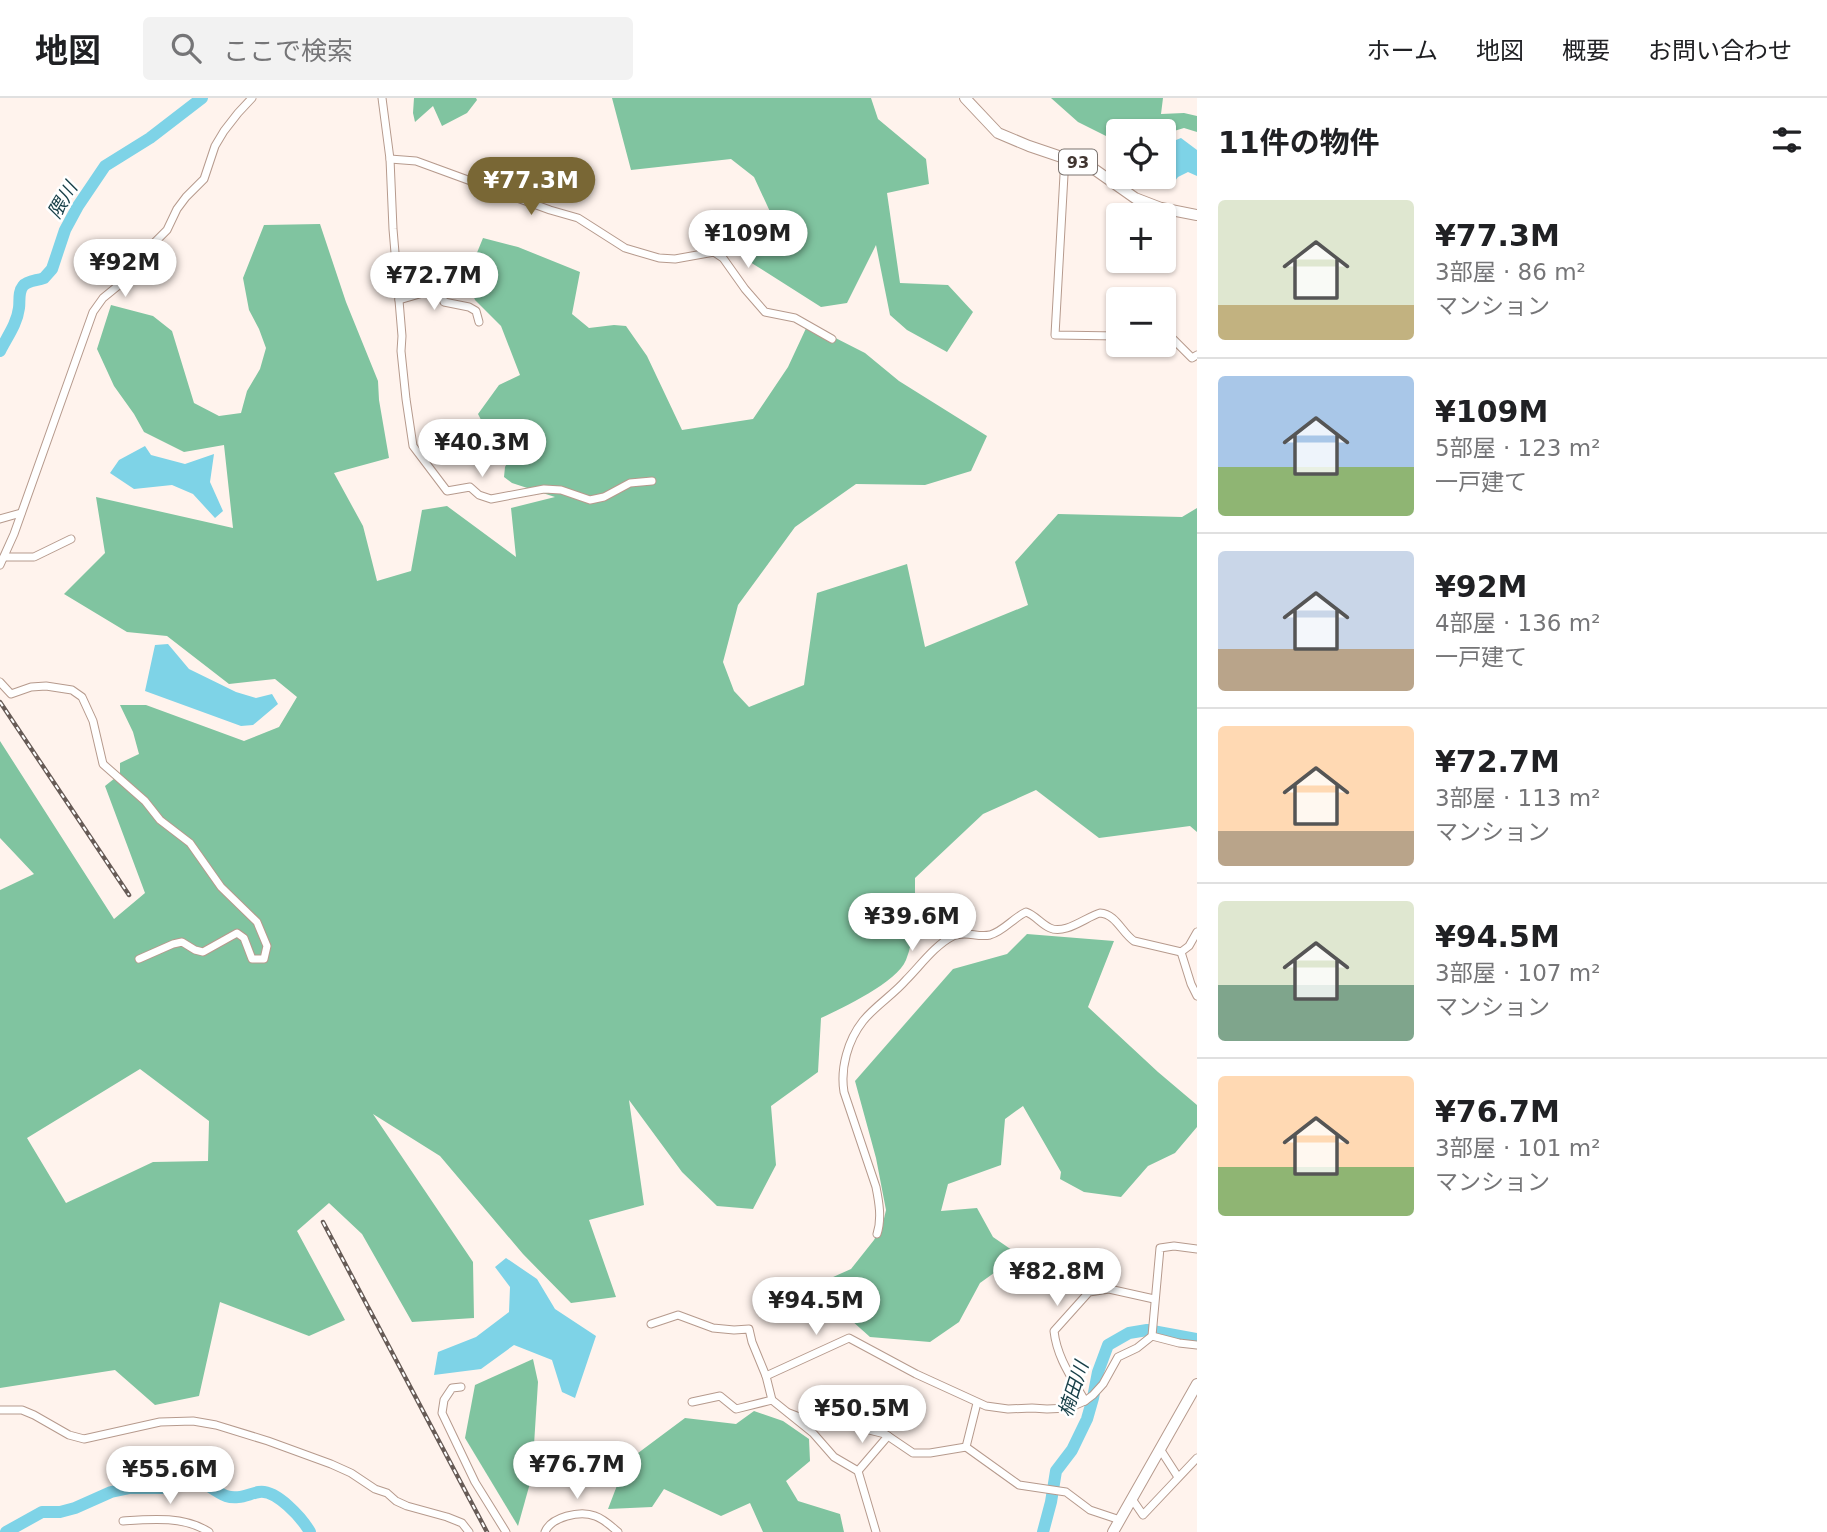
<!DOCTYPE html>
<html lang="ja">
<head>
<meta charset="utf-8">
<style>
  :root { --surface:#fff; --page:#f2f2f2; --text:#202124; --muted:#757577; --line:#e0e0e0; --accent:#796735 }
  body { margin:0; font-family:"DejaVu Sans","Noto Sans JP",sans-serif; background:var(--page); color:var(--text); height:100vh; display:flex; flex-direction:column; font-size:26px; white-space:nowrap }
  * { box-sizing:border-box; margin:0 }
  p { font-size:23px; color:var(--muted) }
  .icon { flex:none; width:38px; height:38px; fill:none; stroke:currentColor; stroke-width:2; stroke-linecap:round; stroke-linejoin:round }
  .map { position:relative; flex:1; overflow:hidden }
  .details { display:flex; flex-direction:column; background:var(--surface); width:630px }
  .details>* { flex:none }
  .fabs { position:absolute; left:1106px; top:21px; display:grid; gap:14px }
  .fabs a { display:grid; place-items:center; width:70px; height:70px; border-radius:7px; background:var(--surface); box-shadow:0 2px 5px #0004; font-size:35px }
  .price { position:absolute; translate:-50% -60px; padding:0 16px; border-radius:24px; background:#fff; color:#222; font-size:23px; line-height:46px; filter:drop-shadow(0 2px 4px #0008) }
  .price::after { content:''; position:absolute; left:50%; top:42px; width:21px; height:16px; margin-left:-10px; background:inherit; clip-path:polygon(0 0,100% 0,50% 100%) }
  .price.active { background:var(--accent); color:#fff }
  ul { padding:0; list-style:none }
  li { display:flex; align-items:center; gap:21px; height:175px; padding:0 21px }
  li+li { border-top:2px solid var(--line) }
  li span { display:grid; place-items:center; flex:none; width:196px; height:140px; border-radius:7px; color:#555 }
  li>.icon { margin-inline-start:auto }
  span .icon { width:84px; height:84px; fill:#fffc; stroke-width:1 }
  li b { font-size:30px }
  h2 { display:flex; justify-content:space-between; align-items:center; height:84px; padding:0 21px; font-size:30px }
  header { display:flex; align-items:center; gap:42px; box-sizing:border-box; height:98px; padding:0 35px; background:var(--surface); border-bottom:2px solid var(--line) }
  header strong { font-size:33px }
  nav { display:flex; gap:38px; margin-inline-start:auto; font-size:24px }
  .search { width:490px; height:63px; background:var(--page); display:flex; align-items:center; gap:18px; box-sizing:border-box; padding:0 24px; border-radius:7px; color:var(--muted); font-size:26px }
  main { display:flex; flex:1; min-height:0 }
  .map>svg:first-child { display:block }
  .forest { fill:#80c4a0; fill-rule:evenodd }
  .water { fill:#7ed3e7 }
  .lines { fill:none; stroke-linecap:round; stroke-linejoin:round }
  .river { stroke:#7ed3e7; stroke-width:12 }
  .street-casing { stroke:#b69a8d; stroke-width:9 }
  .secondary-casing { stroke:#b69a8d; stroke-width:12 }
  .primary-casing { stroke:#b69a8d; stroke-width:12 }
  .street { stroke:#fff; stroke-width:7 }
  .secondary { stroke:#fff; stroke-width:10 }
  .primary { stroke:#fff; stroke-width:10 }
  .rail-casing { stroke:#675b56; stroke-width:4.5 }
  .rail { stroke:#fff; stroke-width:2; stroke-dasharray:5; stroke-linecap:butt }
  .labels { text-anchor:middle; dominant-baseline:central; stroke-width:5; stroke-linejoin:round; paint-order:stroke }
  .shield { fill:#fff; stroke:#7a726e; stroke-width:2 }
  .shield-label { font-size:16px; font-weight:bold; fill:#413530 }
  .water-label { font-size:19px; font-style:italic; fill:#163e47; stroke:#fff }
</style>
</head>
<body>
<header>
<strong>地図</strong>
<div class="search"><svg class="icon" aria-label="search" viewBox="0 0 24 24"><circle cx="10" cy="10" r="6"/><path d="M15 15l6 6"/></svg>ここで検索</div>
<nav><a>ホーム</a><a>地図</a><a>概要</a><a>お問い合わせ</a></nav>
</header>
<main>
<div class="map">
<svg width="1197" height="1434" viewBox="0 0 1197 1434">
  <rect width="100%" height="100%" fill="#fff3ed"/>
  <g class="forest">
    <path d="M414,0H476L477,2L467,15L442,28L433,8L415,24L413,15Z"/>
    <path d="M612,0H871L878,21L926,61L929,86L887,95L900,185L948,187L973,214L947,254L907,232L890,217L876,147L847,205L821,209L750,164L778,131L754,79L731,61L631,72Z"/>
    <path d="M1051,0H1163L1161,16L1184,15L1197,18V34L1184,30L1164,36V33H1118V44L1078,24Z"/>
    <path d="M320,126L346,204L378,283L379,302L389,360L334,375L363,428L377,483L411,473L422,412L447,408L516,459L511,410L555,399L512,385L504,379L505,369L516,347L493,345L478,316L499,287L520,277L501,228L475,202L469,186L474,162L483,140L518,149L580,174L572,216L589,230L614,227L626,228L647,258L682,332L753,321L788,269L808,226L865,255L899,283L987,338L971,373L925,387L856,386L795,429L738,507L723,564L734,593L749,609L804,587L817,495L907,466L925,549L1028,507L1015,464L1058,416L1182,419L1197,410V734L1190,728L1099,740L1036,692L983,716L915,780C915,807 916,836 906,862C897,884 843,910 821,920L818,974L771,1008L776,1067L753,1111L717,1108L682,1074L629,1002L644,1107L589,1122L616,1199L571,1205L523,1156L440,1058L373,1016L473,1164L474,1220L412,1224L362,1136L329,1105L297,1133L345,1222L309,1238L220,1204L199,1298L155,1307L115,1272L0,1290V792L34,776L0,740V643L114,821L145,795L105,688L120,676V665L139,656L133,634L120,607H146L244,643L279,629L297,599L275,581L229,586L167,538L127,534L64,496L105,455L96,399L233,430L224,347L184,354L144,334L134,316L114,288L97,251L111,207L153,218L172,233L194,305L219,318L241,315L247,293L260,271L266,250L259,231L249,212L243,180L264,127ZM140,971L209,1023L208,1063L153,1064L66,1105L27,1040Z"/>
    <path d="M1027,836L1114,843L1088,909L1158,974L1197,1007V1029L1175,1055L1148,1068L1121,1099L1084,1094L1060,1081L1061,1074L1023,1008L1005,1021L1001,1067L948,1086L941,1113L977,1110L993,1139L1019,1157L980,1185L959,1224L930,1244L870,1239L813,1188L851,1171L874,1142L883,1125L886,1112L876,1060L855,983L953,871L1007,856Z"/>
    <path d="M533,1261L538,1284L532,1378L518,1428L465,1340L475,1287Z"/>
    <path d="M754,1313L783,1323L809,1341L810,1363L786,1383L798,1403L840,1416L844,1434H763L750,1405L721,1418L664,1391L652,1409L608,1411L626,1364L685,1320L736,1326Z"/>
  </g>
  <g class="water">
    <path d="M1181,40L1197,52V78L1188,74L1178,79L1171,88L1165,87L1161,79H1164V53L1176,42Z"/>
    <path d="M145,348L151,357L185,366L214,356L210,384L223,413L215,420L193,396L172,387L134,391L110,375L119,362Z"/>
    <path d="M168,546L189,571L236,594L256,600L272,596L278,606L253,627L241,628L145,593L155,547Z"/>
    <path d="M506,1160L537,1181L555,1211L596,1238L575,1300L562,1294L552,1262L514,1247L481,1271L434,1277L438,1254L476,1239L509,1214L510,1189L495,1169Z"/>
  </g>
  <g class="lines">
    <g class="river">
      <path d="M0,253C7,239 17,226 19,210C20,203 18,194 23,188C28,182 37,183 44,180L52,171L65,132L78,108L105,68L150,40L202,0"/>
      <path d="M6,1434L42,1414H60L75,1410L111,1394L130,1390H162L192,1379C204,1383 214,1393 226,1398C238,1402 248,1396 259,1394C276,1391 302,1420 310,1434"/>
      <path d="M1043,1434L1051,1404L1056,1373L1072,1352L1087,1321L1093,1300L1098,1274L1108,1247L1129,1235L1147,1232L1197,1241"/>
    </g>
    <g class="street-casing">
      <g id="street">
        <path d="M382,0L390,61L393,131L402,238L401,253L406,301L413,348L447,393L470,389L479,397L491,401L544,391L561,392L590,402L604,399L630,385L652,383"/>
        <path d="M1065,59L1055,237L1118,238"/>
        <path d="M390,61L416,63L550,112L578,120L625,150L659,160L675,161L714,154L723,160L745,191L765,214L795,220L832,241"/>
        <path d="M399,202L440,190L444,204L469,209L476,213L479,224"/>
        <path d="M1164,240H1172L1192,260L1197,257"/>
        <path d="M0,421L21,415"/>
        <path d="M4,459H34L71,441"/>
        <path d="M0,467L14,436L93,214L103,200L130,178L145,154L167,132L177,111L186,99L204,81L215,48L224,33L238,15L252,0"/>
        <path d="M0,584L11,596L31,589L46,588L72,592L82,599L93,623L103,666L145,703L160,722L190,745L221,789L257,824L267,848L264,861H252L244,840L237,835L203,854L195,852L182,844L173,846L139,861"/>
        <path d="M1181,854L1191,886L1197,898"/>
        <path d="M1181,854L1189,848L1197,834"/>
        <path d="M877,1136C882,1121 879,1104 876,1089L844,994C840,970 848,942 863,923C875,908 893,897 906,882C920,868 935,847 953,838C966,832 977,840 990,837C1004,833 1013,820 1026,814C1035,817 1041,826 1050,830C1065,837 1086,819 1100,815C1116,816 1122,835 1134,843L1181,854"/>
        <path d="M651,1226L678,1217L713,1230L734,1232L749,1231L752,1244L766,1278L772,1302L813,1335L834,1359L858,1373L876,1434"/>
        <path d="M1152,1238L1179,1245L1197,1247"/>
        <path d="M766,1278L849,1240L916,1276L986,1308L1008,1311L1032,1310L1047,1311L1069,1310L1085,1303L1093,1297L1103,1286L1118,1259L1137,1250L1152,1238L1160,1150L1174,1148L1197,1151"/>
        <path d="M461,1289L452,1290L444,1302L442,1315L475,1384L506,1434"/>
        <path d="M1085,1303C1072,1280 1057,1260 1054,1233L1089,1194L1109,1191L1154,1201"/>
        <path d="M692,1304L720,1298L736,1311L772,1302"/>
        <path d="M0,1312H22L34,1317L69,1337L84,1341L160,1324L193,1323L216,1327L268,1343L331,1366L351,1375L375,1391L387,1395L396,1403L407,1408L447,1419L462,1425L469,1434"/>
        <path d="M789,1315L807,1322L836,1318L861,1330L885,1336L913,1355H930L966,1349L1019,1387L1066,1394L1090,1412L1120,1422"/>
        <path d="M966,1349L977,1305"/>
        <path d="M1160,1351L1178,1379"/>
        <path d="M858,1373L888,1338"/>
        <path d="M1132,1401L1143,1417L1197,1360"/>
        <path d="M123,1423C151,1421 184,1418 209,1434"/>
        <path d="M545,1434C551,1419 580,1412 595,1418C604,1421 611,1428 618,1434"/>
      </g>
    </g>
    <g class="secondary-casing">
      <path id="secondary" d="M1113,1434L1197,1286"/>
    </g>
    <g class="primary-casing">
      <path id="primary" d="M965,0L998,35L1029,48L1091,69L1135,100L1161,110L1197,117"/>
    </g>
    <use href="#street" class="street"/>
    <use href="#secondary" class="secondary"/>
    <use href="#primary" class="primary"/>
    <g class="rail-casing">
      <g id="rail">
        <path d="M0,604L129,797"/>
        <path d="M323,1124L487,1434"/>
      </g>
    </g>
    <use href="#rail" class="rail"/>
  </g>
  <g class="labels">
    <rect class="shield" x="1059" y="51.5" width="38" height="25" rx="5"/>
    <g class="shield-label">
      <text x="1078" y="64">93</text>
    </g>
    <g class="water-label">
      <text transform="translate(62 102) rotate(-59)">隈川</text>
      <text transform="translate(1073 1291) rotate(-72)">楠田川</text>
    </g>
  </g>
</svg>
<div class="fabs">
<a><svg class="icon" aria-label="locate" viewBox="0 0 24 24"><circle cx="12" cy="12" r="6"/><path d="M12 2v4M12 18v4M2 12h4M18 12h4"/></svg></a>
<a>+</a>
<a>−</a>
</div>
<b class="price active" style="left:531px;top:119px">¥77.3M</b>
<b class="price" style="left:748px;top:172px">¥109M</b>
<b class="price" style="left:125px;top:201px">¥92M</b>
<b class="price" style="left:434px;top:214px">¥72.7M</b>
<b class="price" style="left:482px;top:381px">¥40.3M</b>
<b class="price" style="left:912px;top:855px">¥39.6M</b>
<b class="price" style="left:1057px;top:1210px">¥82.8M</b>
<b class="price" style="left:816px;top:1239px">¥94.5M</b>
<b class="price" style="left:862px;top:1347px">¥50.5M</b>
<b class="price" style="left:577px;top:1403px">¥76.7M</b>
<b class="price" style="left:170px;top:1408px">¥55.6M</b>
</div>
<section class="details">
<h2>11件の物件<svg class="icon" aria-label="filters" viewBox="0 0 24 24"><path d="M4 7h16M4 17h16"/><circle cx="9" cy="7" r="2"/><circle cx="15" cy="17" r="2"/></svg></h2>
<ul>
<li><span style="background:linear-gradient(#dfe7d0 75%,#c2b280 0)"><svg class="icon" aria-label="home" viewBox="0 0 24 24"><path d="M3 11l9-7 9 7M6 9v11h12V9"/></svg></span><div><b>¥77.3M</b><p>3部屋 · 86 m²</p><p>マンション</p></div></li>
<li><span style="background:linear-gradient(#a9c7e8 65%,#8fb573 0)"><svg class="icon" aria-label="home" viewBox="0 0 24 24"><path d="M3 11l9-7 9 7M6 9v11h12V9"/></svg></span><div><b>¥109M</b><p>5部屋 · 123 m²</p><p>一戸建て</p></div></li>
<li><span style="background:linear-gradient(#c9d6e8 70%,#b9a48a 0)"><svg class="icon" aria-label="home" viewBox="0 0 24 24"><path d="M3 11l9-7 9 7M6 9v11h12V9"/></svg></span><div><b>¥92M</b><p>4部屋 · 136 m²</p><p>一戸建て</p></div></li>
<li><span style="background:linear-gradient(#ffd9b3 75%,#b9a48a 0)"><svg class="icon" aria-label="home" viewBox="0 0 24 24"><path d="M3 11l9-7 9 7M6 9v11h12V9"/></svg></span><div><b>¥72.7M</b><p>3部屋 · 113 m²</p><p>マンション</p></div></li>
<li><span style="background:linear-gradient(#dfe7d0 60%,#7fa58c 0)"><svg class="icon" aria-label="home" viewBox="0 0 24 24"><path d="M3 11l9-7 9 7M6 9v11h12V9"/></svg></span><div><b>¥94.5M</b><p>3部屋 · 107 m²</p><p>マンション</p></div></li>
<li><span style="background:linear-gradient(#ffd9b3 65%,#8fb573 0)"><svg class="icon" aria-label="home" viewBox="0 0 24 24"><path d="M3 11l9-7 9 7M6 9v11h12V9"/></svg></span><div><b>¥76.7M</b><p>3部屋 · 101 m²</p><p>マンション</p></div></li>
</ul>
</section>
</main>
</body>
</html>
